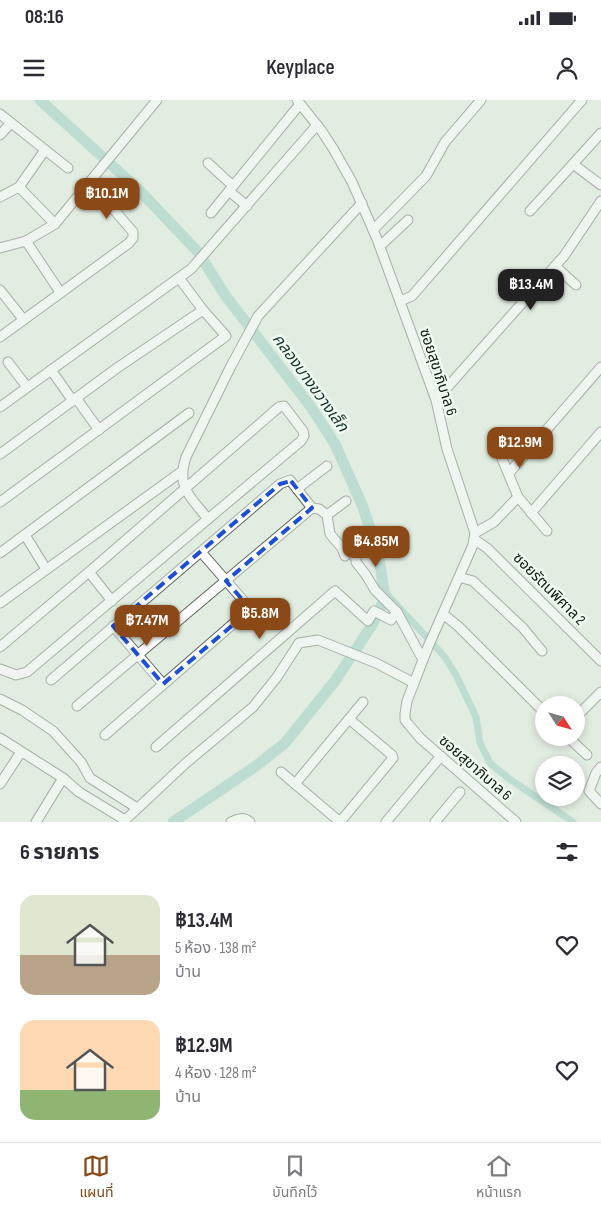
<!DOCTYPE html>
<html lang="th">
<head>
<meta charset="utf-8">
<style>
  :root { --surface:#fff; --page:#f2f2f3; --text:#2b2b33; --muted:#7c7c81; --line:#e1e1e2; --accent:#8b4917 }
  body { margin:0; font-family:"Sofia Sans Condensed","Noto Sans Thai",sans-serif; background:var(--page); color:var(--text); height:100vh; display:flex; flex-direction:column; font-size:19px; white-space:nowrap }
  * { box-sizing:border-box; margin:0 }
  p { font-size:16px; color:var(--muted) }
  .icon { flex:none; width:28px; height:28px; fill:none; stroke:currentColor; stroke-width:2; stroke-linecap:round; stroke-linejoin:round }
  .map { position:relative; height:722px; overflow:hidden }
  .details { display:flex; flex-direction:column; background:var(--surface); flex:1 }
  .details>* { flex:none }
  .needle { width:32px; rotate:126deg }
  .buttons { position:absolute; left:535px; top:596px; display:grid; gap:10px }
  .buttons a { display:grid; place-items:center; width:50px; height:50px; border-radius:50%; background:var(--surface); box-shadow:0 2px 8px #0003; font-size:25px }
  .price { position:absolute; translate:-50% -42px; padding:0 11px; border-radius:10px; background:var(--accent); color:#fff; font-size:16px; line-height:32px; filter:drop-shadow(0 1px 2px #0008) }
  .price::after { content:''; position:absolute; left:50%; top:30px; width:15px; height:11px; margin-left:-8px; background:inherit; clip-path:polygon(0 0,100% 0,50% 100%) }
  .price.active { background:#222; color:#fff }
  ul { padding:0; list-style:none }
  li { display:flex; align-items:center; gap:15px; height:125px; padding:0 20px }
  li span { display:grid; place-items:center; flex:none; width:140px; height:100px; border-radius:15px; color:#555 }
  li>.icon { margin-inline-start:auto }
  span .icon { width:60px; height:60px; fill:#fffc; stroke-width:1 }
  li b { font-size:21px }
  h2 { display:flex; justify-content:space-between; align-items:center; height:60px; padding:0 20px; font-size:21px }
  .status { display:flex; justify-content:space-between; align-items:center; height:35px; padding:0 25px; background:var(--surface); direction:ltr }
  .status svg { height:14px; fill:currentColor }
  header { display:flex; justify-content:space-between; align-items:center; height:65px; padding:0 20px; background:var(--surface); font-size:22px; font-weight:600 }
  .tabs { display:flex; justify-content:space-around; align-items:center; height:70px; border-top:1px solid var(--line); background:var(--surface); font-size:14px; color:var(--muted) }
  .tabs a { display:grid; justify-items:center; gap:2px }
  .tabs .active { color:var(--accent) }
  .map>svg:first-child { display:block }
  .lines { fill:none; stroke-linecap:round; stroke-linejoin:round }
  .canal { stroke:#92cbbf; stroke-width:7 }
  .river { stroke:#92cbbf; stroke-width:11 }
  .minor-casing { stroke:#5c655b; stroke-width:11 }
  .minor { stroke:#fff; stroke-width:9 }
  .marked { fill:none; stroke:#1d4ed8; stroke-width:4; stroke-dasharray:10 6; stroke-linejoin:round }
  .labels { text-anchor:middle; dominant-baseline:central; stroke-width:5; stroke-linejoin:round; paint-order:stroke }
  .street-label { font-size:15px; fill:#131713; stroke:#effbef }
  .water-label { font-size:16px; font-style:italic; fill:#14312c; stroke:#effbef }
</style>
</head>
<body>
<div class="status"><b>08:16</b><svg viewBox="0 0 49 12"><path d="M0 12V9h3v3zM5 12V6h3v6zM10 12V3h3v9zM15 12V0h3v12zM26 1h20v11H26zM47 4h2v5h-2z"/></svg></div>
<header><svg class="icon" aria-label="menu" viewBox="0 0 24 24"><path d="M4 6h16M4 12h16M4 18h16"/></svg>Keyplace<svg class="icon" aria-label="person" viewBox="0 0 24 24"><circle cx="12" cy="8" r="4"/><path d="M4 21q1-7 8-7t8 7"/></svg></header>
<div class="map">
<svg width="601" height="722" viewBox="0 0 601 722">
  <rect width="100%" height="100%" fill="#e2ede1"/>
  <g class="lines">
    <path class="canal" d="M385,492L444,556L456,575L476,617L480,643L490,663L508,678L573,722"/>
    <path class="river" d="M40,0L140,91L198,152L225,195L311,307L335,344L363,407L379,458L385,498L372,525L335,581L285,643L256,666L173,722"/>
    <g class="minor-casing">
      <g id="minor">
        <path d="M297,0L321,30L334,50L352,82L377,139L436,300L447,349L475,433L473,445L428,547L407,601L405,614V620L409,625L420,638L516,722"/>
        <path d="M0,14L68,68"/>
        <path d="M601,33L573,64L601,85"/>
        <path d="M0,35L11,23"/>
        <path d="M208,63L233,86"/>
        <path d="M19,87L55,124"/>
        <path d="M0,97L19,87L45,50"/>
        <path d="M247,106L229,91L300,4"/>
        <path d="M530,111L573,64"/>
        <path d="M211,113L229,91"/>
        <path d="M373,130L426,76L445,42L481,0"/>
        <path d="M26,141L60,192"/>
        <path d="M380,146L408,120"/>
        <path d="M0,148L26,141L55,124L157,0"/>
        <path d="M555,166L576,185"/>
        <path d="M0,190L23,219"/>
        <path d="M400,201L412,196L582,0"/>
        <path d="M0,237L129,143L133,138V132L103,97"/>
        <path d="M8,262L27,287"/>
        <path d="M51,270L73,301"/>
        <path d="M76,298L99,330"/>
        <path d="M436,300L564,156L601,101"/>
        <path d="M0,307L191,169L317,25"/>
        <path d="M498,349L518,397L547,431"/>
        <path d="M0,354L117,268L203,210"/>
        <path d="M509,373L601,267"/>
        <path d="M297,389L327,366"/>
        <path d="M0,402L226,236L203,210L179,178"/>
        <path d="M531,413L601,332"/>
        <path d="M327,415L346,401"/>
        <path d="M475,433L494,422L518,397"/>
        <path d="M25,435L46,469"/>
        <path d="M474,439L487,448L601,561"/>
        <path d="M0,453L189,313"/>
        <path d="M353,455L356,458V462L366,475L375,490L397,512L423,560"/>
        <path d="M89,472L112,501"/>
        <path d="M459,477L473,481L523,528L542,551"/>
        <path d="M0,503L181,372"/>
        <path d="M443,514L458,526L544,612"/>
        <path d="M113,526L163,584"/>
        <path d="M0,547L89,472L279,307L284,306L303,331L304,336L301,341L208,419"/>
        <path d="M0,569L16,575L27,572L208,419C190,396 176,388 186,357L231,266L258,216L362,103"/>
        <path d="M51,580L280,384L290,380L312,408"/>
        <path d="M0,599L22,610L53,631L81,662L90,678L137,708"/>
        <path d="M77,606L312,408L319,409L327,415L330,434L342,448L345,456"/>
        <path d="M576,617L601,592"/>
        <path d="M105,635L249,510V507L201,452"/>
        <path d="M0,638L63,678L79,692L125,720"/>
        <path d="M569,638L587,655"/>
        <path d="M156,647L335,491L368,521L374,511L391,520L397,512"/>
        <path d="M601,667L596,673L589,691L601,704"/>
        <path d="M281,672L340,722L393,658L392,655L349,619"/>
        <path d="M0,684L21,652"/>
        <path d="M295,684L363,602"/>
        <path d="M36,722L63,678"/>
        <path d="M123,722L186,663L253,607L277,577L299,543L318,540L376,563L414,583"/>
        <path d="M231,722C239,718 244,717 250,722"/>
        <path d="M386,722L441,656"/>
        <path d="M435,722L460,692"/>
      </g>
    </g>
    <use href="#minor" class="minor"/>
  </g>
  <path d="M0 0H601V722H0ZM291,381L312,408L226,481L249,507L248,512L163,584L113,526L280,384Z" fill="#e2ede1" fill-opacity=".55" fill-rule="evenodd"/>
  <path class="marked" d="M291,381L312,408L226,481L249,507L248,512L163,584L113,526L280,384Z"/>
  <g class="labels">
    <g class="street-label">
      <text transform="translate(438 272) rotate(72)">ซอยสุขาภิบาล 6</text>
      <text transform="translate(549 489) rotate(45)">ซอยรัตนพิศาล 2</text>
      <text transform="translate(475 668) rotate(41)">ซอยสุขาภิบาล 6</text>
    </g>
    <g class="water-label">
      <text transform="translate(310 283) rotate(54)">คลองบางขวางเล็ก</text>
    </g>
  </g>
</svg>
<div class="buttons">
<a><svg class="needle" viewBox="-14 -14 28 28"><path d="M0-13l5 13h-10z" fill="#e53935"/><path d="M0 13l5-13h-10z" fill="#7c7c81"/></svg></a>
<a><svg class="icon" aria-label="layers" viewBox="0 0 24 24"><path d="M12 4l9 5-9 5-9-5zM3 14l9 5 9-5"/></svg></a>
</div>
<b class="price" style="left:107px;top:120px">฿10.1M</b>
<b class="price active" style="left:531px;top:211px">฿13.4M</b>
<b class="price" style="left:520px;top:369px">฿12.9M</b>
<b class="price" style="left:376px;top:468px">฿4.85M</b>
<b class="price" style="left:260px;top:540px">฿5.8M</b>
<b class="price" style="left:147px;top:547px">฿7.47M</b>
</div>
<section class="details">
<h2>6 รายการ<svg class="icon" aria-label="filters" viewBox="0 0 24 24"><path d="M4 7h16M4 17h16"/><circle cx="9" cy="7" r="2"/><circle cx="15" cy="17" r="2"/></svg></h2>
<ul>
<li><span style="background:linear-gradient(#dfe7d0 60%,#b9a48a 0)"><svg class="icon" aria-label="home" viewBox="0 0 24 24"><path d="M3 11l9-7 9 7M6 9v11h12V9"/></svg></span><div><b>฿13.4M</b><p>5 ห้อง · 138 m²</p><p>บ้าน</p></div><svg class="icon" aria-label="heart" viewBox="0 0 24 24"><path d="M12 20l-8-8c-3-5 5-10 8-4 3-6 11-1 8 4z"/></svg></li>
<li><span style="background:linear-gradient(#ffd9b3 70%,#8fb573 0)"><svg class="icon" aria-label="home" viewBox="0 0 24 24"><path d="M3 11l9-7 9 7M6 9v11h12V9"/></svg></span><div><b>฿12.9M</b><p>4 ห้อง · 128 m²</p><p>บ้าน</p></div><svg class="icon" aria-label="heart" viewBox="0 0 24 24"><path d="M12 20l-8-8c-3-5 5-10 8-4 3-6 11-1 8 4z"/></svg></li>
</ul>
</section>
<nav class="tabs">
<a class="active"><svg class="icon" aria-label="map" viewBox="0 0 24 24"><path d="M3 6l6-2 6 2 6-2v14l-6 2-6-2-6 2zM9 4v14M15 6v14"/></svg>แผนที่</a>
<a><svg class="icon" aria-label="saved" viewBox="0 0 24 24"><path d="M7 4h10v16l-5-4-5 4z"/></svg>บันทึกไว้</a>
<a><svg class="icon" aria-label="home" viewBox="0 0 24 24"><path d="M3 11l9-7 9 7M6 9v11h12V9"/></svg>หน้าแรก</a>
</nav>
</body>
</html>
